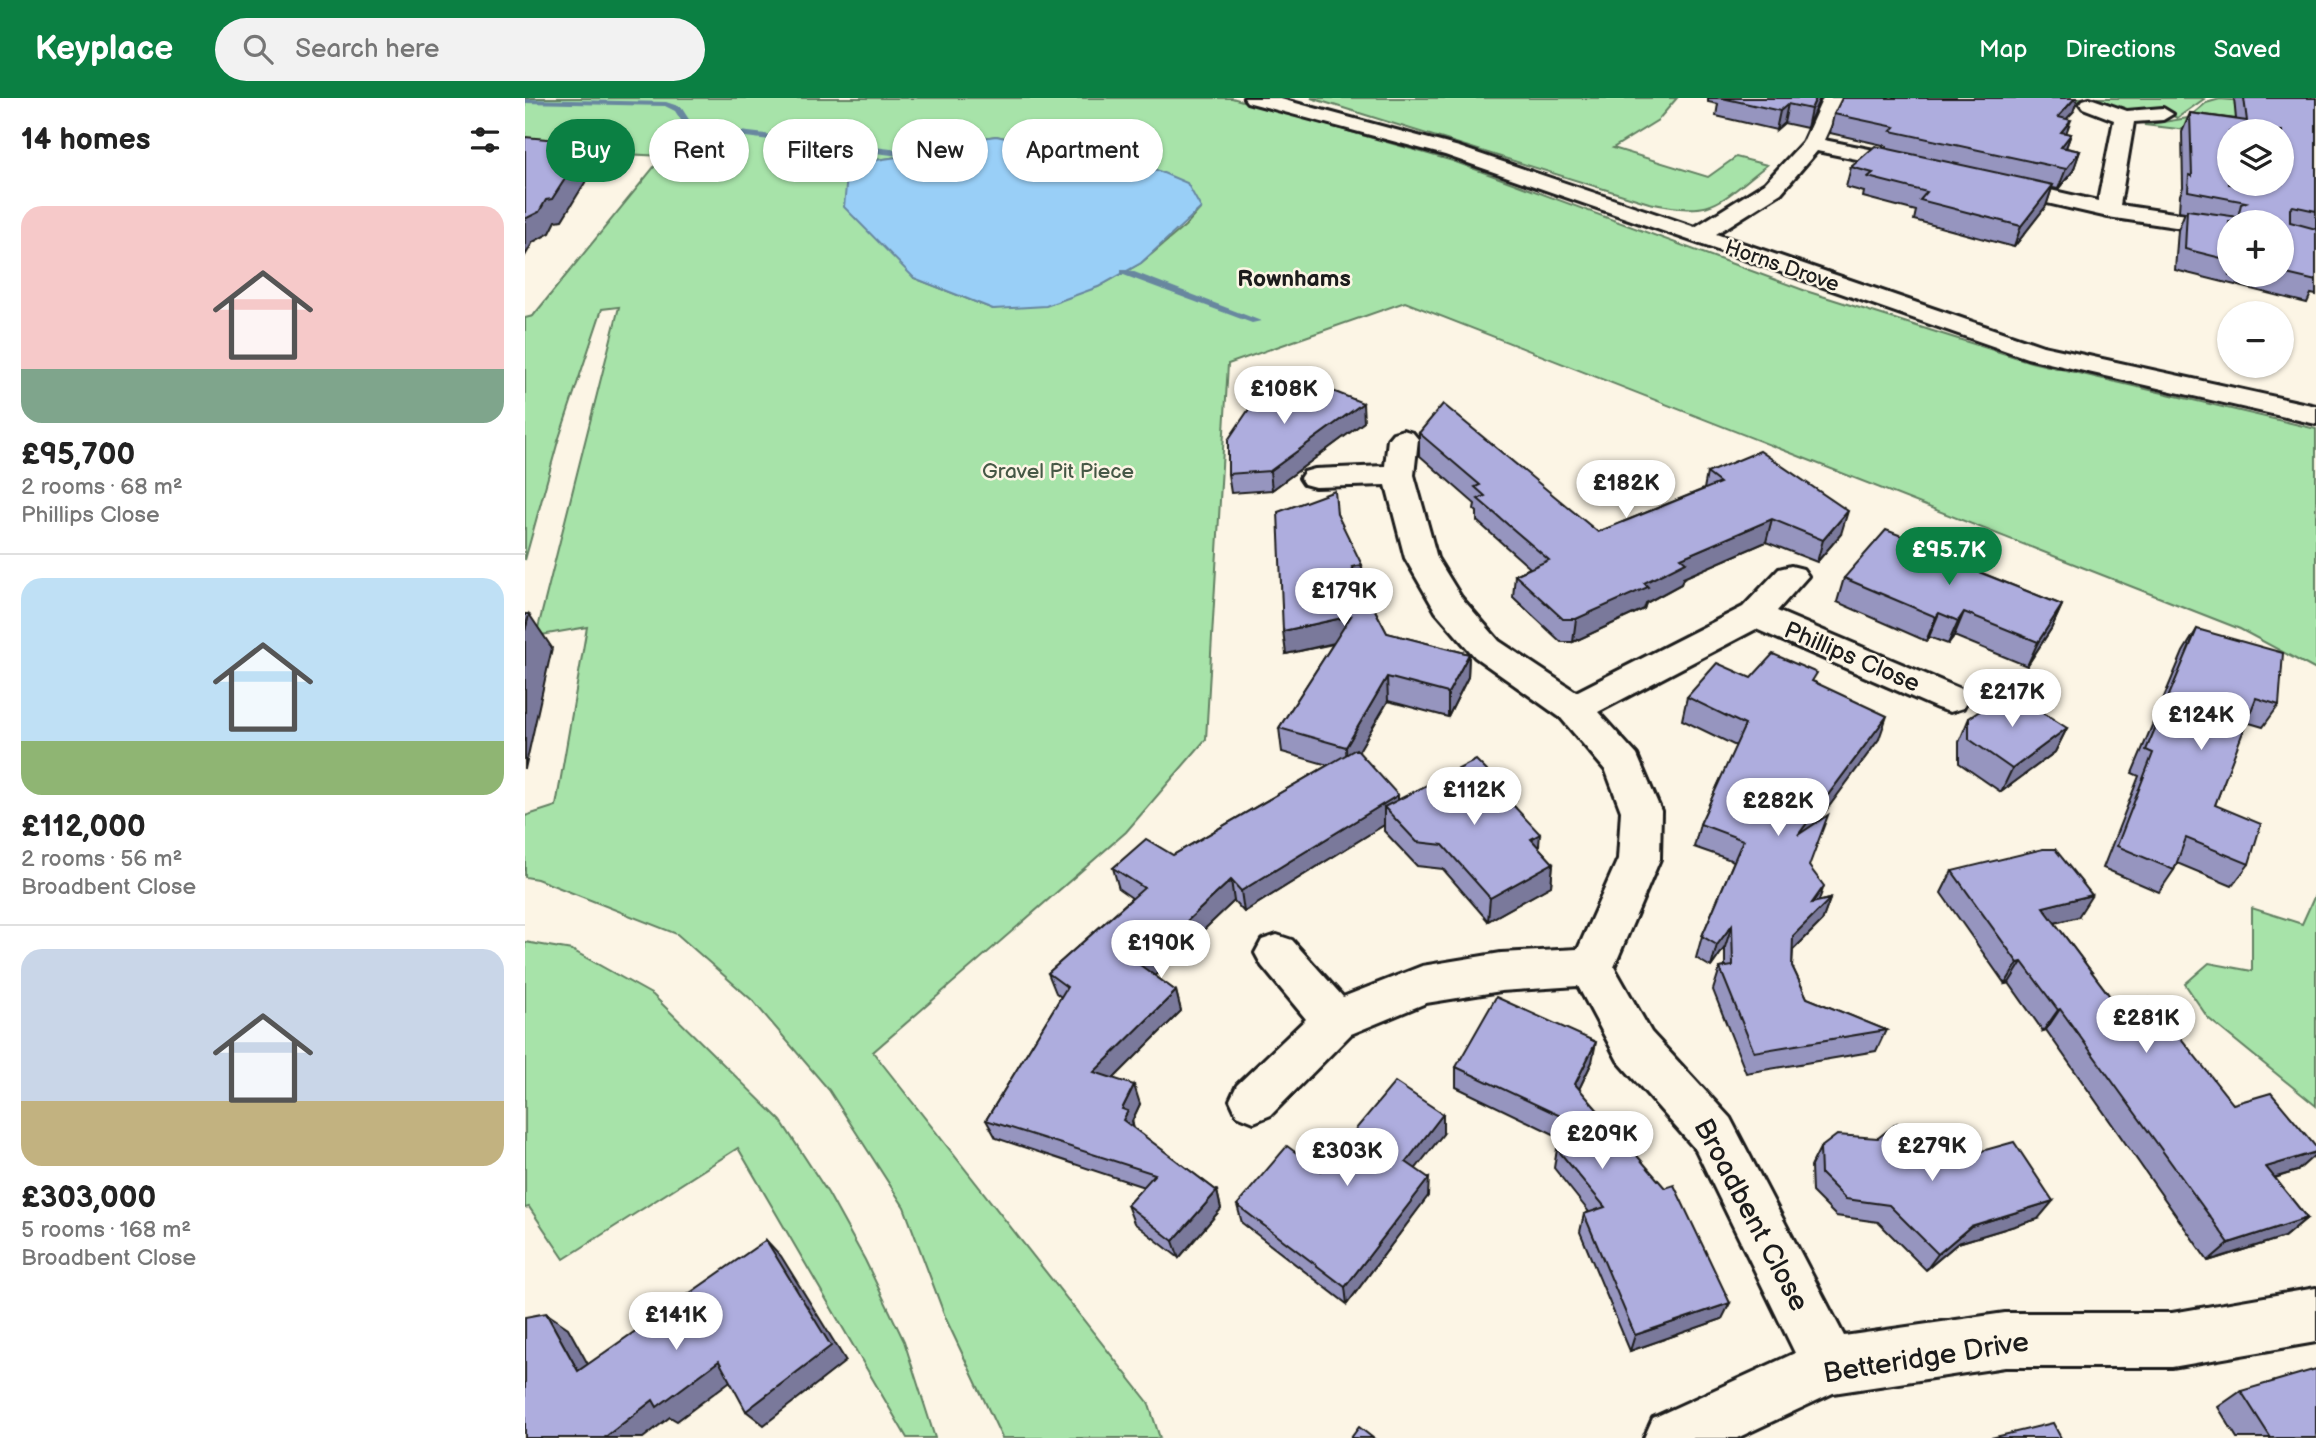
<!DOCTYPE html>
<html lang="en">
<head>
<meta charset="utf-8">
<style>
  :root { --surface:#fff; --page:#f2f2f2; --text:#222; --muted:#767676; --line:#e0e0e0; --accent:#0b8043 }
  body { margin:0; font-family:"Balsamiq Sans",sans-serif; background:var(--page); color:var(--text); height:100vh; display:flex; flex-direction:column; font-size:26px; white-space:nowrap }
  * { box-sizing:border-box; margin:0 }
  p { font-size:23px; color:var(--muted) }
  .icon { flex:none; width:38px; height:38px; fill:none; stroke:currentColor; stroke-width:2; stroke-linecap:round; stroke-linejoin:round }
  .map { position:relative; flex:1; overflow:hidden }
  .side { display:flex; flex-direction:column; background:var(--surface); width:525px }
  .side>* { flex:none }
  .top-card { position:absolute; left:21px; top:21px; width:665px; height:63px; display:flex; gap:14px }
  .tools { position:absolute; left:1692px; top:21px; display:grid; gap:14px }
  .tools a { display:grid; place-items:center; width:77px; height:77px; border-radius:50%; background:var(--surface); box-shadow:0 2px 5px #0004; font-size:35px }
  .price { position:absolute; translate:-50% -60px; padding:0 16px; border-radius:24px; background:#fff; color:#222; font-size:23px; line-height:46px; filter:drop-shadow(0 2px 4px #0008) }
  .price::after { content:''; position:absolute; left:50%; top:42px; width:21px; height:16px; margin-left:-10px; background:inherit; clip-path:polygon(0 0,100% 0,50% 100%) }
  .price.active { background:var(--accent); color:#fff }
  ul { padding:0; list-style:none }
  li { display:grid; align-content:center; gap:14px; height:371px; padding:0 21px }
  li+li { border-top:2px solid var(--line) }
  li span { display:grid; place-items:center; height:217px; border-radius:21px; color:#555 }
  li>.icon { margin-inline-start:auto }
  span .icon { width:126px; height:126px; fill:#fffc; stroke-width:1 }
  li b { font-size:30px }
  h2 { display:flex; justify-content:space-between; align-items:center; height:84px; padding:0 21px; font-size:30px }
  .pill { padding:0 24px; border-radius:32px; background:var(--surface); box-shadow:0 2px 5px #0004; font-size:24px; line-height:63px }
  .pill.active { background:var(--accent); color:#fff }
  header { display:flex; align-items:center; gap:42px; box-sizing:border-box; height:98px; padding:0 35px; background:var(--accent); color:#fff }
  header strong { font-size:33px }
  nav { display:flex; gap:38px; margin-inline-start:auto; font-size:24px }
  .search { width:490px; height:63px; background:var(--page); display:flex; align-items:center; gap:18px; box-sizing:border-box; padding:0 24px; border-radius:38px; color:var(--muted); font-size:26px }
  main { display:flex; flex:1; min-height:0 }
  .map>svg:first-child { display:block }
  .green { fill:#a7e3a9; stroke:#628062; stroke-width:2; fill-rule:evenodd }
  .water { fill:#99cff7; stroke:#67879f; stroke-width:2 }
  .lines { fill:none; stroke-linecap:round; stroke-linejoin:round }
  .stream { fill:#67879f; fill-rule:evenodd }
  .street-casing { stroke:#1c1c1c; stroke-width:6 }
  .street { fill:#fcf5e5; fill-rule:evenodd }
  .wall { fill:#9695bf; stroke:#1c1c1c; stroke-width:2; fill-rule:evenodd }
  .shaded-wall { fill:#7a799b; stroke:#1c1c1c; stroke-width:2 }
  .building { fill:#aeadde; stroke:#1c1c1c; stroke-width:2; fill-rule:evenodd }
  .labels { text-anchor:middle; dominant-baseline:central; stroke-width:5; stroke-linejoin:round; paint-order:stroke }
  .far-street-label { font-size:21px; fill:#1c1c1c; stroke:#fcf5e5 }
  .far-park-label { font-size:21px; fill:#465846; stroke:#fcf5e5 }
  .far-quarter-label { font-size:23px; font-weight:bold; fill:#1c1c1c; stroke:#fcf5e5 }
  .street-label { font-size:24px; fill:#1c1c1c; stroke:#fcf5e5 }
  .near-street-label { font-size:28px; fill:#1c1c1c; stroke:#fcf5e5 }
</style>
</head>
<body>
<header>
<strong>Keyplace</strong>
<div class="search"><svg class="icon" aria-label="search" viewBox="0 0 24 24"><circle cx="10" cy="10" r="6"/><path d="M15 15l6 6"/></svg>Search here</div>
<nav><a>Map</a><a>Directions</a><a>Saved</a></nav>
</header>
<main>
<section class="side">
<h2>14 homes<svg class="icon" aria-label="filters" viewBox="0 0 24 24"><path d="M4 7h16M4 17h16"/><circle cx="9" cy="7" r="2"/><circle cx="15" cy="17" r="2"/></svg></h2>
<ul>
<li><span style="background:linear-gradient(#f6c9c9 75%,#7fa58c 0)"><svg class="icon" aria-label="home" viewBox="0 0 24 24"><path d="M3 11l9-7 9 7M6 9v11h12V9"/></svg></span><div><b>£95,700</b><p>2 rooms · 68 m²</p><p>Phillips Close</p></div></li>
<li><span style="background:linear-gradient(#bfe0f5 75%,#8fb573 0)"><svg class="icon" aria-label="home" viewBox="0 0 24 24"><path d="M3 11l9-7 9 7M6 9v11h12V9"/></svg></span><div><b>£112,000</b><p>2 rooms · 56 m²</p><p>Broadbent Close</p></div></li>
<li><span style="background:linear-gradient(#c9d6e8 70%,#c2b280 0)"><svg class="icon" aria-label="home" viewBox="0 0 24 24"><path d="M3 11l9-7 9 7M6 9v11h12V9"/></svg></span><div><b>£303,000</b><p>5 rooms · 168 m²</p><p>Broadbent Close</p></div></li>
</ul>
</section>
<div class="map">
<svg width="1791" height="1340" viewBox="0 0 1791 1340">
  <rect width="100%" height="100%" fill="#fcf5e5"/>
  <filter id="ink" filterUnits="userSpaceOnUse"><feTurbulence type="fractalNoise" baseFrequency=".0143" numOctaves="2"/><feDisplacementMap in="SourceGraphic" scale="14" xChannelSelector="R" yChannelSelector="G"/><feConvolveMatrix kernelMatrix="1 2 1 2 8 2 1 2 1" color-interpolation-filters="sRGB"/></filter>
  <g filter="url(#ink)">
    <g class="green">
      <path d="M0,0H707L928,63L1281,193L1506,264L1791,331V572L1715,531L880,204L703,266L681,641L601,734L348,954L623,1304L635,1340H477L421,1221L379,1109L304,992L228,903L152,836L12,781L0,779V718L31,708L62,529L11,538L94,209L77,211L33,343L0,462V220L8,218L138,58L0,51ZM471,38L629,71L676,110L660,128L616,165L573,189L468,211L389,180L338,64L379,58L401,48Z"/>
      <path d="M786,0H1152L1133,22L1088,50L1183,79L1211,59L1242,67C1191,106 1191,119 1124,105Z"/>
      <path d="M1534,0H1677L1679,1L1652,20L1637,12H1601Z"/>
      <path d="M1695,1L1754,6L1757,33H1704V37L1619,27L1663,20L1681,5Z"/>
      <path d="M1791,795V1008L1683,920L1660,886L1684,865L1727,873V810L1777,826Z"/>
      <path d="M0,844L47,852L128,897L256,1023L303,1095L340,1162L379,1243L410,1340H382L213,1050L39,1161L4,1109L0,1110Z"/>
    </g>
    <path class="water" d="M471,38L629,71L662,85L676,110L616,165L573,189L521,208L468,211L389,180L319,109L322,78L338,64L379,58L401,48Z"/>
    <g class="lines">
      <g class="stream">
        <path d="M0,1L141,4L156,9L165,23L181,29L383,53L387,56L383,59L180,34L159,27L150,13L140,8L0,5Z"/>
        <path d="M596,172H604L736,223L727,225L596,176Z"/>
      </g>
      <g class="street-casing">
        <g id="street">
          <path d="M719,0H752L934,49L1170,129L1240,85L1278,44L1298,0H1318L1299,42L1399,62L1402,67L1399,72L1391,73L1292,53L1256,95L1191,136L1518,248L1791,308V326L1502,260L920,57L722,4Z"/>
          <path d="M1565,0L1602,13L1638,10L1648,16L1638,22L1609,24L1595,107L1709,124H1704V137L1583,119L1465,92L1462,87L1473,80L1573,103L1589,22L1558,10L1555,6L1558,2Z"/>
          <path d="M878,332L888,335L893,341L889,377L912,460L936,499L974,543L1051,594L1218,509L1254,471L1266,468L1278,471L1283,478L1252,513L1438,592L1443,601L1438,610L1425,614L1412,610L1231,531L1073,614L1112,657L1136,713L1135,761L1089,869L1126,934L1205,1020L1319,1238L1480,1215H1647L1791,1190V1244L1647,1269H1480L1308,1295L1212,1340H1119L1128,1320L1270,1255L1171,1052L1093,963L1053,888L976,893L901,905L826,936L746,1017L729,1024L712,1017L705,1002L712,987L781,921L737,868L730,855L737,842L752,837L767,842L818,899L897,868L976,855L1053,851L1093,761L1096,713L1081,673L1036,620L950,559L911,514L880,460L861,387L790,389L779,386L775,380L779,374L790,371L860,368L863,341L868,335Z"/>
        </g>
      </g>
      <use href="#street" class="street"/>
    </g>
    <g class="wall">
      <path d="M1183,0H1295L1282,30L1259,25L1251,32L1191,18L1193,6L1183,4Z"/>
      <path d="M1709,0H1791V197L1786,196L1782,205L1650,172L1653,132L1660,114L1654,113L1655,97L1658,89L1657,34L1665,15L1711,21ZM1704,124H1757V177H1704Z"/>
      <path d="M1548,14L1541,21V35L1546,36L1541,50L1555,53L1548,73L1533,91L1527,90L1521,108L1489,149L1389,122L1391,113L1338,99L1339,94L1321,89L1326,69L1361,50L1362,48L1305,35L1309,16Z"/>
      <path d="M839,324L747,392L706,395L703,376Z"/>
      <path d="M894,335L1073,434L1179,391L1182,375L1316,436L1292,464L1241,444L1158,480L1156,486L1121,505L1119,511L1048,544H1036L988,499L990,477L1005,470L952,423V414L949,411L950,406L894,357Z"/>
      <path d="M812,416L838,489L862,535L944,556L943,579L923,619L863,603L833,654L873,702L990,709L1014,750L1028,765L1026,788L963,823L918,771L892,768L859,733V727L719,814L709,803L630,878L651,893L656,913L589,980L615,1006L607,1023L609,1031L692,1093L696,1111L654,1160L609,1125L602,1107L619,1089L471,1040L461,1022L536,899L531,895L523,875L607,800L594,791L588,770L648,757L803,667L757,654L754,630L808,546L761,556Z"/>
      <path d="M1434,460L1432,465L1537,507L1526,531L1502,568L1429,538L1423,546L1404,539L1401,543L1312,504L1319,480Z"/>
      <path d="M1672,531L1754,607L1738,629L1721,624L1690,707L1724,766L1707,788L1652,765L1649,772L1634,794L1578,770L1614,678L1607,675L1658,554Z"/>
      <path d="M1226,580L1290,584L1354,641L1291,725L1284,768L1293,804L1305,801L1297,823L1268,852L1267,868L1282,900L1361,932L1351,953L1221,975L1188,892L1195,870L1200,869V849L1186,869L1171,860L1177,838L1209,763L1169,749L1175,726L1211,648L1157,622L1162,599Z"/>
      <path d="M1444,620L1542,630L1530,654L1476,694L1434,665V644Z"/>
      <path d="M1427,773L1553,819L1530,825L1593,909L1708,1006L1772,1073L1750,1080L1782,1120L1759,1139L1683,1163L1521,932L1518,933L1484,885L1480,886L1416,795Z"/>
      <path d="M1067,964L1054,991L1197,1221L1105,1253L1055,1134L1059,1116L1064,1114L1029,1070L1032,1051L1043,1043L931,989V969Z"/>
      <path d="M918,1036L890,1071L903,1098L822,1206L717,1125L712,1107L796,1073Z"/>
      <path d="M1295,1050L1513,1121L1433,1145L1401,1172L1353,1124L1311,1118L1287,1094L1286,1068Z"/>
      <path d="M1716,1293L1791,1340H1712L1693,1309Z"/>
    </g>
    <g class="shaded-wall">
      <path d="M1291,0H1295L1282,30L1286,11Z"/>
      <path d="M1550,0H1553L1548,14L1526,38L1533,19Z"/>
      <path d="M1263,6L1259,25L1251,32L1255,13Z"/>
      <path d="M1546,22L1539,41L1536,34Z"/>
      <path d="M1546,36L1539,55L1536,49Z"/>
      <path d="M55,44L59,52L60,50L69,70L37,122L31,123L25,135L8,144L0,158V121Z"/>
      <path d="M1555,53L1548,73L1533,91L1541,71Z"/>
      <path d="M1528,87L1521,108L1489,149L1496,128Z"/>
      <path d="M838,305L839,324L747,392L745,373Z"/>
      <path d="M1323,413L1316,436L1292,464L1298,442Z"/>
      <path d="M1247,421L1241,444L1158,480L1156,486L1121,505L1119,511L1048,544L1051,521L1119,485L1156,460Z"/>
      <path d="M837,467L838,490L827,469Z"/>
      <path d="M1537,507L1526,531L1502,568L1513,544Z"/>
      <path d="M1439,514L1429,538L1423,546L1433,523Z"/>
      <path d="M1414,515L1404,539L1401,543L1411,519Z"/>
      <path d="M4,516L27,550L0,671V533Z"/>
      <path d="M826,518L827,541L761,556L758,533Z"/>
      <path d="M944,556L943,579L923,619V595Z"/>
      <path d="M862,579L863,603L822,673L821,649Z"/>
      <path d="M1362,618L1354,641L1266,760L1273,737Z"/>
      <path d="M1542,630L1530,654L1476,694L1487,671Z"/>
      <path d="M873,697V718L859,709V727L719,814L716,793Z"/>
      <path d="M1015,736L1013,759L1006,741Z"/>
      <path d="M1028,765L1026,788L963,823L965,800Z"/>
      <path d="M706,782L709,803L621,887L615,867Z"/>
      <path d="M1299,788L1291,811L1305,801L1297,823L1260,860L1268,838L1287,805Z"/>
      <path d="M1567,797L1553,819L1505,831L1518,809Z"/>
      <path d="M1207,827L1200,849L1186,869L1192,847Z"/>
      <path d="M1497,864L1484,885L1480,886L1493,865Z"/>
      <path d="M651,893L656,913L576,993L569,974Z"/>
      <path d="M1535,911L1521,932L1518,933L1533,912Z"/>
      <path d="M1071,944L1067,964L1047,1006L1050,986Z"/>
      <path d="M609,987L615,1006L607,1023L609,1032L598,1022L597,1011Z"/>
      <path d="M918,1016V1036L881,1083V1064Z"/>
      <path d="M1791,1054V1056L1772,1073L1720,1088L1741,1069Z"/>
      <path d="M904,1080L903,1098L822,1206L820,1189Z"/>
      <path d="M692,1093L696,1111L654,1160L648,1143Z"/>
      <path d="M1528,1103L1513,1121L1433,1145L1401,1172L1413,1156L1446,1128Z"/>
      <path d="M1782,1120L1759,1139L1683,1163L1704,1145Z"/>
      <path d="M241,1142L256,1158L321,1263L239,1327L221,1313Z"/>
      <path d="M1205,1205L1197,1221L1105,1253L1110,1237Z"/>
      <path d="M21,1215L43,1230L75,1288L53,1273Z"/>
      <path d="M194,1263L212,1278L152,1323L145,1319L118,1340H79L128,1302Z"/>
    </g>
    <g class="building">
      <path d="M1197,0H1291L1286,11L1263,6L1255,13Z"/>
      <path d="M1317,0H1550L1533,19L1546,22L1536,34L1546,36L1536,49L1555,53L1541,71L1366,33L1370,29L1309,16Z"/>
      <path d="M1719,0H1791V113L1768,108L1765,111V124L1791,131V183L1757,175V124H1704V162L1660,151L1662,112L1713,119L1716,106L1721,104L1663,93L1664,77L1667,78L1665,15L1722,23ZM1704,33H1757V86H1704Z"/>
      <path d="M0,39L55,44L51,51L60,50L27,101L21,102L14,114L0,121Z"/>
      <path d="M1350,48L1528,87L1496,128L1395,102L1402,94L1343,79L1348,75L1326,69Z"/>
      <path d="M780,282L838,305L745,373L703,376V342L737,292L755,299Z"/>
      <path d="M918,306L1073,434L1195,385L1182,375L1235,353L1323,413L1298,442L1247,421L1156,460L1161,464L1119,485L1123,489L1051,521H1038L990,477L1024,462L953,401L960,398L950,389L955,387L894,335Z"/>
      <path d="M810,393L812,416L837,467L827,469L862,535L944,556L923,595L862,579L821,649L754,630L826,518L758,533L753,414Z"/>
      <path d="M1361,432L1434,460L1431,465L1537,507L1513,544L1439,514L1433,523L1414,515L1411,519L1319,480Z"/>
      <path d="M0,516H4L0,533Z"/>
      <path d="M1672,531L1758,555L1754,607L1731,600L1690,707L1736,726L1724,766L1661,740L1649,772L1592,748L1628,655L1621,652Z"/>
      <path d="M1248,556L1292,575L1287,583L1362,618L1273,737L1303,717L1284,768L1299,788L1287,805L1305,801L1268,838L1267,868L1282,900L1361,932L1229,954L1195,870L1208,868L1207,827L1192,847L1177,838L1218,742L1175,726L1220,627L1162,599L1192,565L1226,580Z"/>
      <path d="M1485,593L1542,630L1487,671L1444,641V620Z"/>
      <path d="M831,651L873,697L716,793L706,782L615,867L651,893L569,974L609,987L597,1011L603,1013L598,1022L692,1093L648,1143L602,1107L630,1076L461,1022L542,889L523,875L619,790L588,770L621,741L648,757Z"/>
      <path d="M951,662L991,702L986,705L1015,736L1006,741L1028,765L965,800L918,747L892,744L859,709Z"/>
      <path d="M1518,751H1530L1567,797L1518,809L1593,909L1624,900L1708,1006L1746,995L1791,1049V1054L1741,1069L1782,1120L1704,1145L1535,911L1533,912L1497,864L1493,865L1427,773Z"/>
      <path d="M971,899L1071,944L1050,986L1140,1090L1149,1087L1205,1205L1110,1237L1059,1116L1080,1109L1032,1051L1061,1030L931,969Z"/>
      <path d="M870,984L918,1016L881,1064L904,1080L820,1189L712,1107L762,1048L796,1073Z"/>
      <path d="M1372,1025L1414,1065L1489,1044L1528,1103L1446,1128L1413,1156L1364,1107L1321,1101L1296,1076L1295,1050L1312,1037L1353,1040Z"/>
      <path d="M241,1142L306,1248L221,1313L194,1263L132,1309L128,1302L79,1340H0V1219L21,1215L53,1273Z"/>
      <path d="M1791,1271V1340H1746L1716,1293Z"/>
      <path d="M1528,1325L1536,1340H1466Z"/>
      <path d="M834,1329L848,1340H826Z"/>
    </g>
  </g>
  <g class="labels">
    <g class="far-street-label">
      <text transform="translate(1257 168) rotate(19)">Horns Drove</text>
    </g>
    <g class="far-park-label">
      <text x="533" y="373">Gravel Pit Piece</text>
    </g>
    <g class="far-quarter-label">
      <text x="769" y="181">Rownhams</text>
    </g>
    <g class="street-label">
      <text transform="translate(1327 559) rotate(23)">Phillips Close</text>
    </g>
    <g class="near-street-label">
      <text transform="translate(1226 1117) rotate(62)">Broadbent Close</text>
      <text transform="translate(1401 1260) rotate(-9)">Betteridge Drive</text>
    </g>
  </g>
</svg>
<div class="tools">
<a><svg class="icon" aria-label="layers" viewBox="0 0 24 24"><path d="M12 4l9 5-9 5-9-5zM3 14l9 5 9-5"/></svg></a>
<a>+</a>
<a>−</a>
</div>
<b class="price" style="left:759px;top:328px">£108K</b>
<b class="price" style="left:1101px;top:422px">£182K</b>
<b class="price active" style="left:1424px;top:489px">£95.7K</b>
<b class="price" style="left:819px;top:530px">£179K</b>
<b class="price" style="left:1487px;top:631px">£217K</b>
<b class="price" style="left:1676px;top:654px">£124K</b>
<b class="price" style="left:949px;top:729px">£112K</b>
<b class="price" style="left:1253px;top:740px">£282K</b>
<b class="price" style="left:636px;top:882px">£190K</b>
<b class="price" style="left:1621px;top:957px">£281K</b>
<b class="price" style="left:1077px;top:1073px">£209K</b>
<b class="price" style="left:1407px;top:1085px">£279K</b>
<b class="price" style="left:822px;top:1090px">£303K</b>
<b class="price" style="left:151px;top:1254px">£141K</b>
<div class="top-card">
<a class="pill active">Buy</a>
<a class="pill">Rent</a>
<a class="pill">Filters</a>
<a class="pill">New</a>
<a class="pill">Apartment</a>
</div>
</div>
</main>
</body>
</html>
